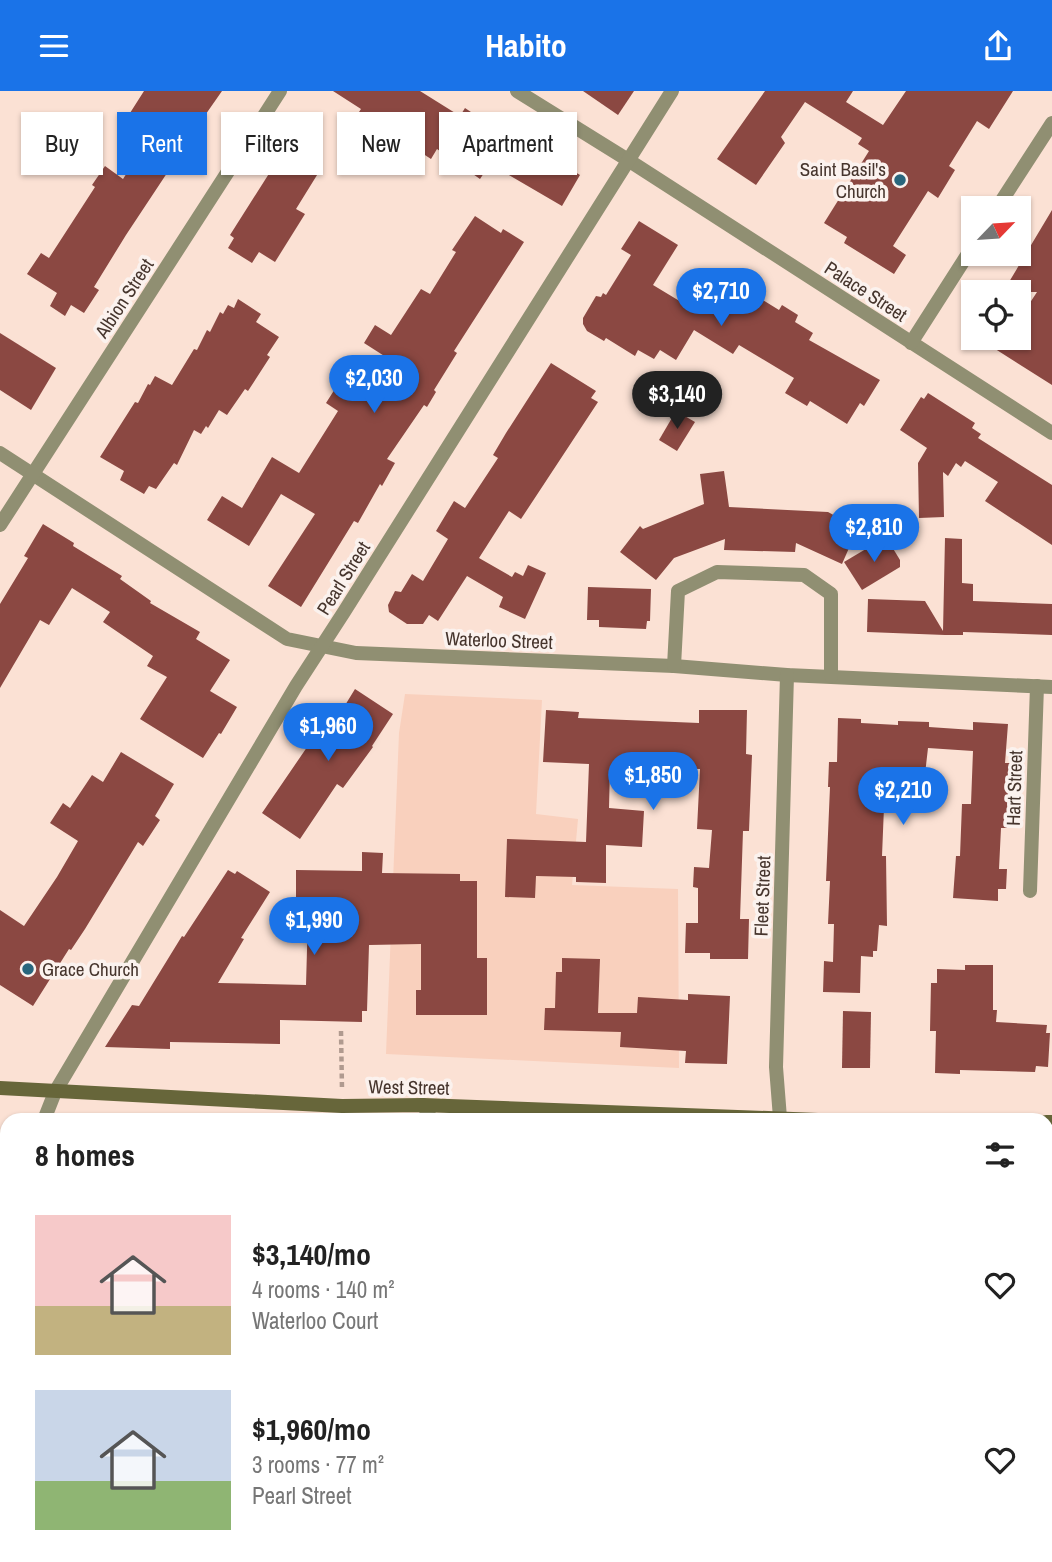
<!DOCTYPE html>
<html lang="en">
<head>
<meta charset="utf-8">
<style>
  :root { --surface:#fff; --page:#f2f2f2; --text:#222; --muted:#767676; --accent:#1a73e8 }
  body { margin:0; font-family:"Archivo Narrow",sans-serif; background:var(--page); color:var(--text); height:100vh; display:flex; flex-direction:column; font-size:26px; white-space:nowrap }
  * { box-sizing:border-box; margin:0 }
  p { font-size:23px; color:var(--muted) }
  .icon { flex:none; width:38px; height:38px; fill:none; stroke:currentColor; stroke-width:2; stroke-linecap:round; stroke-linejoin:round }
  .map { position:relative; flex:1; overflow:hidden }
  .details { position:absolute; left:0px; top:1022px; width:1054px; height:450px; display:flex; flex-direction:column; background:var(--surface); border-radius:21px 21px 0 0; box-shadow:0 2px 5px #0004 }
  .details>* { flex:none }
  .hud { position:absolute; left:21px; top:21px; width:700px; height:63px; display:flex; gap:14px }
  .needle { width:46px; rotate:65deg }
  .tools { position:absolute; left:961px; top:105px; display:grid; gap:14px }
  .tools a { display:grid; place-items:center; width:70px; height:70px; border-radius:0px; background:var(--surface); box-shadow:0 2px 5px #0004; font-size:35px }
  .price { position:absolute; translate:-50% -60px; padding:0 16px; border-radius:24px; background:var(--accent); color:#fff; font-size:23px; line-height:46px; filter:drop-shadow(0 2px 4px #0008) }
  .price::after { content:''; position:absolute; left:50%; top:42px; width:21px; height:16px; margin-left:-10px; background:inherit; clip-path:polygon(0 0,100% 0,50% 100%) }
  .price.current { background:#222; color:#fff }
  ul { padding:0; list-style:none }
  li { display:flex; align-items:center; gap:21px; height:175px; padding:0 35px }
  li span { display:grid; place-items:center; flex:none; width:196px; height:140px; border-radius:0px; color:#555 }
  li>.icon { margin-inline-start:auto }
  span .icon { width:84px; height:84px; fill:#fffc; stroke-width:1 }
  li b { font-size:30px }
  h2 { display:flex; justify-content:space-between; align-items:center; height:84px; padding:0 35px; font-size:30px }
  .chip { padding:0 24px; border-radius:0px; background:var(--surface); box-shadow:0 2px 5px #0004; font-size:24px; line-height:63px }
  .chip.current { background:var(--accent); color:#fff }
  header { display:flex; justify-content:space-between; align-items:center; height:91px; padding:0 35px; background:var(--accent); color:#fff; font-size:32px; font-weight:800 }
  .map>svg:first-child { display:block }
  .built { fill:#f9d0bd }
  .building { fill:#8b4842 }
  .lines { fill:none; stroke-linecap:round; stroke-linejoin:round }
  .path { stroke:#b09a8f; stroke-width:4.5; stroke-dasharray:5 3.5; stroke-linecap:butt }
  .minor { stroke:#908f72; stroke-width:14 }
  .secondary { stroke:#67663a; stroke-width:14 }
  .poi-dot { fill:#29667d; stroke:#fbf2ee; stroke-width:2.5 }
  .labels { text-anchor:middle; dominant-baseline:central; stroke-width:7; stroke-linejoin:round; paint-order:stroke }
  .poi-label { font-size:19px; fill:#46352d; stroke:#fbf2ee; text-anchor:end }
  .street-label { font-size:19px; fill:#46352d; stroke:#fbf2ee }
</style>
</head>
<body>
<header><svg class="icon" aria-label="menu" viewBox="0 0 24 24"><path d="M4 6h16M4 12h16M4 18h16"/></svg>Habito<svg class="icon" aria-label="share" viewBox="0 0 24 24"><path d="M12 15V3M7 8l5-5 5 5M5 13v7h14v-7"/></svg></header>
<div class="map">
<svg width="1052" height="1471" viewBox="0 0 1052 1471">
  <rect width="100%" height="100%" fill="#fbe1d4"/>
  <g class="built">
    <path d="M405,603L542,609L536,723L578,728L572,794L678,798L679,977L386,963L399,642Z"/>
    <path d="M7,1299V1465H294L298,1471H0V1303Z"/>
  </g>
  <g class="building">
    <path d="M144,0H222L185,53L190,57L179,73L175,70L126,144L94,196L99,199L84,222L71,214L65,225L50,215L57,202L27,183L41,162L49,167L95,96L92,94L105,75L123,88L143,57L131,50L136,42L123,33Z"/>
    <path d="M333,0H420L460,25L465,17L529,60L532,55L580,84L562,115L490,73L480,88L437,58L431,68L359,21L361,18Z"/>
    <path d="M583,0H634L618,24Z"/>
    <path d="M765,0H853L846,11L883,34L906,0H1013L989,38L977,30L949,75L955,79L938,107L928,100L893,155L906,164L894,183L844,152L847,146L824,132L869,60L858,53L862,47L805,11L781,46L785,52L756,94L717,68Z"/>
    <path d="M284,59L302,70L305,66L322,76L296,118L305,123L275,171L259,161L252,172L228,157L234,147L230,144Z"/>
    <path d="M1052,119V294L978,247H1018V230L1037,201H1003Z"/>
    <path d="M475,125L501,142L503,138L524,151L454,260L457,262L434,299L436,301L427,316L424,314L387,368L395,372L382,395L380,393L358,432L354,430L301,516L268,495L315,423L281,403L249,455L207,429L222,405L242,417L272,366L299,382L338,320L326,312L340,290L364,306L389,268L364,252L375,234L391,244L421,198L430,203L456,161L452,159Z"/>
    <path d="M639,130L678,154L653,194L701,223L724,185L779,219L782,214L798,224L795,231L813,242L809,249L880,289L864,315L860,312L847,333L810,310L807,315L785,302L794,287L739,254L733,263L694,239L676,269L660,259L654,268L638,259L635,265L606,247L604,250L587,240L583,233V227L596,205L601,206L603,202L606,204L631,164L621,158Z"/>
    <path d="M238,208L261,223L256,231L279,246L267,264L270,266L248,300L245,298L227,324L219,319L208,337L206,335L201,343L194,339L177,374L174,372L156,398L149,395L144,403L120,389L124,380L100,366L135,311L138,312L148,293L150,294L155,285L172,294L194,258L197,259L207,239L210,241L220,221L223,223L228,214L234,217Z"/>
    <path d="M0,242L56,277L31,319L0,299Z"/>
    <path d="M551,272L596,300L591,307L598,311L521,428L509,420L479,467L512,486L515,481L523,485L528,474L546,482L525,528L499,516L503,506L467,485L438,530L429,524L423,533H407L389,521L388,514L395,500L401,501L412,483L423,490L448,448L436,440L454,410L465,417L498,367L493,364L506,342Z"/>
    <path d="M928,302L975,332L972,337L981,343L978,347L1052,394V454L985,410L998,391L965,370L961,376L956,372L948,385L943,381L944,426L919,427L918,372L927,357L900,339L921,306L924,308Z"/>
    <path d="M676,320L695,331L677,360L659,349Z"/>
    <path d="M724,380L729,416L828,421L839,427L844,416L863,425L842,473L796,452L795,461L724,459L725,448L674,467L656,489L620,461L640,435L643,438L704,413L700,383Z"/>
    <path d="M43,433L74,452L73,455L122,485L120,488L151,510L150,512L200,541L196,548L230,569L210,600L237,616L221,643L219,642L203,667L140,628L167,586L147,575L153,565L103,531L110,521L72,497L49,534L40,529L0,597V513L28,467L24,465Z"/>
    <path d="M886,446L900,469V476L862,499L844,471Z"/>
    <path d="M945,447L962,448V492L973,493V510L1052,513V544L963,541V544H945L867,541L868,508L925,510L943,540Z"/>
    <path d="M588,496L651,498L650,530H647L646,538L599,536V529H587Z"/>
    <path d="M355,598L393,623L372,655L373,656L343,697L337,693L300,748L262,722L329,624L336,629Z"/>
    <path d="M546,619L579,621L578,627L699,632V619H747L746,663L752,664L749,740H743L740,828H749L748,868H710V862H685L686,832H698V797L693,796L694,776L709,777L712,739L697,738L700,678L610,675L609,717L644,720L642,756L606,754V792L576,791V786L536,785L535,807L505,806L507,748L586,751L589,673L543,671Z"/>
    <path d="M838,627L861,628V632L898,634V630L929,631V636L973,639V631L1008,633L1005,672H1013L1012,703H1008L1007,737H1001L999,778H1007L1006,798H998V810L953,807L956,765H960L962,713H971L973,660L928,657L924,692L885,691L882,765H886L887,835L879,834L877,860H873V866L861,865L860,902L823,901L824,870L833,871L834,833H828L830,790H826L830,696H828L829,671H837Z"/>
    <path d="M121,661L174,693L155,725L160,729L143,755L138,751L85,838L71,859L69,858L33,915L0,894V819L24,835L57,786L78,750L50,732L63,712L70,717L92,684L103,691Z"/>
    <path d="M362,761L383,762L382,782L460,783V790H477V867H487V924H416V899H421V853L369,854L367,920H362V931L280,929V953L170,951V958L105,956L132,914L139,915L182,845L184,846L228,779L235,783L237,780L270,801L241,847L244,848L218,892L306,894L308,824H296V779L362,780Z"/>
    <path d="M562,867L600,868L598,922H637L638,906L688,909V903L730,905L727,973L685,972L686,960L620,956L621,941L544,939L545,917H555L556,881H562Z"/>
    <path d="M965,874H993V919H997L996,931L1047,934L1046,942H1050L1048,976L1036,975L1035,981L960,979V983L935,982L936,940H930L931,892H937V878L965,879Z"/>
    <path d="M843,920L871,921L870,977H842Z"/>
  </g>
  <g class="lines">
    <g class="path">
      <path d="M341,940L342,998"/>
      <path d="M0,1052H7"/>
    </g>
    <g class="minor">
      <path d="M517,0L628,69L1052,342"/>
      <path d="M997,117L1052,32"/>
      <path d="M911,252L973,155"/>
      <path d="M0,362L287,548L356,562L674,575L787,584L1052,596"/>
      <path d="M0,434L280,0"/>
      <path d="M674,575L678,500L717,481L804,484L831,503V585"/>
      <path d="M1030,800L1037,595"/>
      <path d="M423,1014L432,1029"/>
      <path d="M780,1027L776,976L787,584"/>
      <path d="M44,1029L55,1001L296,595L344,521L672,0"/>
      <path d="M0,1092L7,1088"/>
      <path d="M1046,1381L1052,1391"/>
      <path d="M253,1465L256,1471"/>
      <path d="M681,1465L684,1471"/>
      <path d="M154,1471L165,1465"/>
    </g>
    <g class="secondary">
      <path d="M0,997L342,1015L423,1014L818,1029"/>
      <path d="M1046,1031H1052"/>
    </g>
  </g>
  <g class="poi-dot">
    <circle cx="900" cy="89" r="7"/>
    <circle cx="28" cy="878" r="7"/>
  </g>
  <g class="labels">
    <g class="poi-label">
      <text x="886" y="78">Saint Basil's<tspan x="886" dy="22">Church</tspan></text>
      <text x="42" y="878" text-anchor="start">Grace Church</text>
    </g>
    <g class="street-label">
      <text transform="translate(866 200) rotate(33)">Palace Street</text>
      <text transform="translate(124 207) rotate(-57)">Albion Street</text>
      <text transform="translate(343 487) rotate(-58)">Pearl Street</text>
      <text transform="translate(499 549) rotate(2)">Waterloo Street</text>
      <text transform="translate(1014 697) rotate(-88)">Hart Street</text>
      <text transform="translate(762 805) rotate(-88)">Fleet Street</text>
      <text transform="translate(409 996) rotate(1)">West Street</text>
    </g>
  </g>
</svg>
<div class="tools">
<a><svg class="needle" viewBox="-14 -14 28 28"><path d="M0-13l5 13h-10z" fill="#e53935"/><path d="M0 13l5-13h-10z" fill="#767676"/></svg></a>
<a><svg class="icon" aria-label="locate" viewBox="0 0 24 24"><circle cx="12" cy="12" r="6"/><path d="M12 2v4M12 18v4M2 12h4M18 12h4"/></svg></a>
</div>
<b class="price" style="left:721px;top:237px">$2,710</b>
<b class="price" style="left:374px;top:324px">$2,030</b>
<b class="price current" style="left:677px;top:340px">$3,140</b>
<b class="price" style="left:874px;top:473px">$2,810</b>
<b class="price" style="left:328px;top:672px">$1,960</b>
<b class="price" style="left:653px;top:721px">$1,850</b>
<b class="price" style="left:903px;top:736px">$2,210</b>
<b class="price" style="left:314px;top:866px">$1,990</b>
<div class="hud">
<a class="chip">Buy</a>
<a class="chip current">Rent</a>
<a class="chip">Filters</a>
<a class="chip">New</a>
<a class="chip">Apartment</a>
</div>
<section class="details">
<h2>8 homes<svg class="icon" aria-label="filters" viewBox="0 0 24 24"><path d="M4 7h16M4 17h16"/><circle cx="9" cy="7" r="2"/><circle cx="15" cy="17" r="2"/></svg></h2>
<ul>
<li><span style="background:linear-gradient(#f6c9c9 65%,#c2b280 0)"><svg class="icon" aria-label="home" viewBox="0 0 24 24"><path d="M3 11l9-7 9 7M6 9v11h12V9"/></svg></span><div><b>$3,140/mo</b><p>4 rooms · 140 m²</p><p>Waterloo Court</p></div><svg class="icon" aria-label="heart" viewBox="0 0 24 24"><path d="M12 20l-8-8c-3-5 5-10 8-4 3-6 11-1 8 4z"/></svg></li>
<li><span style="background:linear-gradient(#c9d6e8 65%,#8fb573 0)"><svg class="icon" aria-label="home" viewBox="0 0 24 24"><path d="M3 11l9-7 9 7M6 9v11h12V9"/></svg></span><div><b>$1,960/mo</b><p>3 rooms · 77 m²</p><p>Pearl Street</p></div><svg class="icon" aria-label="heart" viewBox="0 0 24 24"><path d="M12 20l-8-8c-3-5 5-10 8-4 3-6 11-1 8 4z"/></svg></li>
</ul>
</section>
</div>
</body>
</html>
